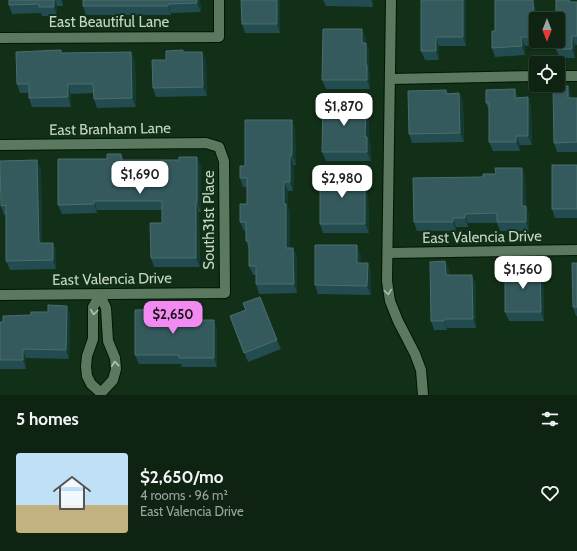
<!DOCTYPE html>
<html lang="en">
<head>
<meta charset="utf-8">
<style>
  :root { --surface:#0e2311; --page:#172b1a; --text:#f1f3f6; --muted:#9ba49f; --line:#2e4031; --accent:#f38af1 }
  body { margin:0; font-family:Cabin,sans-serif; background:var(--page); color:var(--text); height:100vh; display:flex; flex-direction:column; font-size:15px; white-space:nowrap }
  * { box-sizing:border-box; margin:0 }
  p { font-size:13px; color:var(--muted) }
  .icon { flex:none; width:22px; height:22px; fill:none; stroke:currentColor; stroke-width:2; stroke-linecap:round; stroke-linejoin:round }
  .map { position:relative; height:395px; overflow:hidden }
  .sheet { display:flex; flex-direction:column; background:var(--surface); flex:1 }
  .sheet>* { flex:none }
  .needle { width:26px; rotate:180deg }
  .fabs { position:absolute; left:529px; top:12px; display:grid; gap:8px }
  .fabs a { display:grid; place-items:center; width:36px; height:36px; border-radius:4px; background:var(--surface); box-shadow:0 1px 3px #0004,0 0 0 1px var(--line); font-size:20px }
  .price { position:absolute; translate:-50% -34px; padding:0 9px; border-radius:8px; background:#fff; color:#222; font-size:13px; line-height:26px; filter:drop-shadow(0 1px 2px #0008) }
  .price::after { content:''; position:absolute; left:50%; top:24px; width:12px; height:9px; margin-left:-6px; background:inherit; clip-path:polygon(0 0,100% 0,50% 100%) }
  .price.current { background:var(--accent); color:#111 }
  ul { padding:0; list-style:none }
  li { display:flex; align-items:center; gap:12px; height:100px; padding:0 16px }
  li+li { border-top:1px solid var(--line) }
  li span { display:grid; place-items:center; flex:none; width:112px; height:80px; border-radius:4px; color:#555 }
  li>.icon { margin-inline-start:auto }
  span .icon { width:48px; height:48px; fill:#fffc; stroke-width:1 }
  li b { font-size:17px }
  h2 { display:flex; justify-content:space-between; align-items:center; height:48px; padding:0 16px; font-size:17px }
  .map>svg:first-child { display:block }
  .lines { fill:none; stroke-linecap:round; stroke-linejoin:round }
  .street-casing { stroke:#001603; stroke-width:12 }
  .street { stroke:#5a795e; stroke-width:10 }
  .wall { fill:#224c50 }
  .shaded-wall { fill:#143a34 }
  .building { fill:#345a5d; stroke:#4b6e6d }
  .oneway { stroke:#b0c4b2 }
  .labels { text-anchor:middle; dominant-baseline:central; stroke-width:4; stroke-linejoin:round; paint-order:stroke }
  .street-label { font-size:15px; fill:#c6d7c7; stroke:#122f17 }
</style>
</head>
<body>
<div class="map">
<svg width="577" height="395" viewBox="0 0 577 395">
  <rect width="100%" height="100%" fill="#122f17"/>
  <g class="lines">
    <g class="street-casing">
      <g id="street">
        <path d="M391,0L387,281L390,301L398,321L415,354L421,370L423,395"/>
        <path d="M0,38L219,37V0"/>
        <path d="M558,76H577"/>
        <path d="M391,79L536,76"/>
        <path d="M0,145L206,143L219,147L224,161L225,293L0,295"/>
        <path d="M388,253L577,250"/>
        <path d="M100,295L106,308L108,341L115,358L116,369L113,380L101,393V395"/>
        <path d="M100,295L93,307V339L87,356L86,366L87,376L91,384L101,393"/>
      </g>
    </g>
    <use href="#street" class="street"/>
  </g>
  <g class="wall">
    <path d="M9,0H63V6H57V16H42L41,13L12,14L9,5Z"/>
    <path d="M83,0H200L201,12L171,13V15H86L83,6Z"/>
    <path d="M241,0H280V33H245L242,24Z"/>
    <path d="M323,0H373V7L326,6Z"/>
    <path d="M421,0H466V46H439V60H425L421,51Z"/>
    <path d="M572,0V2H577V45H575V58H560L556,49Z"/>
    <path d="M536,8V41H537V46H525V55L495,57L492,48L495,31Z"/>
    <path d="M366,38V43L369,52V71L370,74V89H326L322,80Z"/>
    <path d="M183,50V52H202L206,61L207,96L156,97L153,88L166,60Z"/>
    <path d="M131,52L135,61L136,107L97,108L94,99L93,93L71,94V107H32L29,98V93H20L17,84L62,53Z"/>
    <path d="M515,89L518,98L528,97L531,107L532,145H520V151H493L489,142V111L486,103Z"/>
    <path d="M446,90L448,94L459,93L463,102L464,142L412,143L409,134Z"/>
    <path d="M571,95V98H577V152H557L554,143Z"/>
    <path d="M363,101L366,111V114L369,122V141L371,146V161H326L322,152Z"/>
    <path d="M295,129L296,165H294L293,191H288V207L290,213V248H293L297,257V293L259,294L256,284V275H253L249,266V249L246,241V231H244L240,222L247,204V187H243L240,178L245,166Z"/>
    <path d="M121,154L124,160L201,166V212H199L200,267H154L151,258L162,223V210H97V213L62,214L58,205L107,159Z"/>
    <path d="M577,165V218H555L552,209Z"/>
    <path d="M522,168L525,177L526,206L529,215V231H500L497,223H468V227H456V231H417L414,222L496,174Z"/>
    <path d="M41,169L42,243H53L56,252V269L10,270L6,261V215H4L1,206Z"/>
    <path d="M361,174L364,183V187H365L368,196L369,233H323L320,224Z"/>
    <path d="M361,255L360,263L371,272V295L318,294L315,285Z"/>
    <path d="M445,261L449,270V275L476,284V328H447V330H434L431,321Z"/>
    <path d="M577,263V316H576L573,307Z"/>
    <path d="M543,276L544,321H509L505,312Z"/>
    <path d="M243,303L277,340L281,349L248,362L230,316L245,310Z"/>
    <path d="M171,309L173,314L198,320L217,329V367H182L181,364H139L135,355Z"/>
    <path d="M70,315L69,359L26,358V369H0V322Z"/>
  </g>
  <g class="shaded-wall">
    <path d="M54,0H55L57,6V16L54,7Z"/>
    <path d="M61,0H63V6Z"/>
    <path d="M197,0H200L201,12L197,3Z"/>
    <path d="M277,0H280V33L277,24Z"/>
    <path d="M371,0H373V7Z"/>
    <path d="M463,0H466V46L463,37Z"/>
    <path d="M533,0L536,8V41H537V46L534,37Z"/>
    <path d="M569,0H572V11L569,2Z"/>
    <path d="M168,4L171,13V15L168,6Z"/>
    <path d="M362,29L366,38V52L362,43Z"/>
    <path d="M572,36L575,45V58L572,49Z"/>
    <path d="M436,37L439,46V60L436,51Z"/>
    <path d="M521,37L525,46V55L522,46Z"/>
    <path d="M366,43L369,52V71L370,74V89L367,80L366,65Z"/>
    <path d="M131,52L135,61L136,107L132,98Z"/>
    <path d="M202,52L206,61L207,96L203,87Z"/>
    <path d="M68,84L71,94V107L68,97Z"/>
    <path d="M568,86L571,95V107L568,98Z"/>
    <path d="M515,89L518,98H515Z"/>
    <path d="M459,93L463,102L464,142L460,133Z"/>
    <path d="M528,97L531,107L532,145L528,136Z"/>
    <path d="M363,101L366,111V114L369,122V141L371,146V161L367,152L363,113Z"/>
    <path d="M292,120L295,129L296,165L292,155Z"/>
    <path d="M516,136L520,145V151L516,142Z"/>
    <path d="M290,155L294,165L293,191L290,182Z"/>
    <path d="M197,157L201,166V212L197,203Z"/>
    <path d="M37,160L41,169L42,252L39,243Z"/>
    <path d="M522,168L525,177L526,215L522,206Z"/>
    <path d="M361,174L364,183V196L361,187Z"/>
    <path d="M284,182L288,191V207L290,213V257L286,248L284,204Z"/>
    <path d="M365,187L368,196L369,233L365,224Z"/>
    <path d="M94,201L97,210V213L94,204Z"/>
    <path d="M196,203L199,212L200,267L196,258Z"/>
    <path d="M526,206L529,215V231L526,222Z"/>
    <path d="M465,214L468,223V227L465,218Z"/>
    <path d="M453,218L456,227V231L453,222Z"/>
    <path d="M53,243L56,252V269L53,260Z"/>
    <path d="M357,245L361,255L360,272L357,263Z"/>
    <path d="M293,248L297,257V293L294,284Z"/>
    <path d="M445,261L449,270V284L446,275Z"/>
    <path d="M368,263L371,272V295L367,286Z"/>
    <path d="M540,267L543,276L544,321L541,312Z"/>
    <path d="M472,275L476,284V328L473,319Z"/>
    <path d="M67,306L70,315L69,359L66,350Z"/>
    <path d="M444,319L447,328V330L444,321Z"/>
    <path d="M214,320L217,329V367L214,358Z"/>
    <path d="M23,349L26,358V369L23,360Z"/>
  </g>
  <g class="building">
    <path d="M9,0H54V7H39V4L9,5Z"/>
    <path d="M83,0H197V3L168,4V6H83Z"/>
    <path d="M241,0H277V24H242Z"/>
    <path d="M421,0H463V37H436V51H421Z"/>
    <path d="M495,0H533L534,37H521L522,46L492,48V31H495Z"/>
    <path d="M556,0H569V2H577V36H572V49H556V41H558V19H556Z"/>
    <path d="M323,29H362V43H366V65H367V80H322Z"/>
    <path d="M61,50V53L131,52L132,98L94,99L93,84H68V97L29,98V84H17L16,52Z"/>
    <path d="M183,50V52H202L203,87L153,88L152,60H166V51Z"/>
    <path d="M553,86H568V98H577V142L554,143Z"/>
    <path d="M515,89V98L528,97V136H516V142H489V103H486V90Z"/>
    <path d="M446,90V94L459,93L460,133L409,134L408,91Z"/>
    <path d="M323,101H363V113H366L365,137H367V152H322Z"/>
    <path d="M245,120H292V155H290V182H284V204H286V248H293L294,284H256V266H249V241H246V222H240V204H247V178H240V166H245Z"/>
    <path d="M107,154H121V160H179V157H197V203H196V258H151L150,223H162V201H94V204L58,205V159H107Z"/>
    <path d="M37,160L39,243H53V260L6,261V205L1,206L0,161Z"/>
    <rect x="552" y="165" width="25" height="44"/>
    <path d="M495,168H522V206H526V222H497V213L465,214V218H453V222H414L413,178L483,177V174H496Z"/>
    <path d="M320,174H361V187H365V224H320Z"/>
    <path d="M315,245H357V263H368L367,286L315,285Z"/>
    <path d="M445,261L446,275H472L473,319H444V321H431L430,262Z"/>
    <path d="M572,263H577V307H573Z"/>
    <path d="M505,267H540L541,312H505Z"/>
    <path d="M260,297L277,340L244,353L230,316L246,310L243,303Z"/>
    <path d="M48,305L67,306L66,350L23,349V360H0V322H3V316L31,315V312H48Z"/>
    <path d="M171,309V314H196V320H214V358H179V355H135V310Z"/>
  </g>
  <defs><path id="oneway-chevron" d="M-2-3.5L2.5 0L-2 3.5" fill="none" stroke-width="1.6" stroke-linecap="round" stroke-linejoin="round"/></defs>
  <g class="oneway">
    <use href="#oneway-chevron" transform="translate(388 292) rotate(82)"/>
    <use href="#oneway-chevron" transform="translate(94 312) rotate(97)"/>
    <use href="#oneway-chevron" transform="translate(115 364) rotate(-96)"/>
  </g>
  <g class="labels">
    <g class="street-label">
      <text x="109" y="22">East Beautiful Lane</text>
      <text transform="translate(110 129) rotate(-1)">East Branham Lane</text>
      <text transform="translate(209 220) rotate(-90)">South31st Place</text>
      <text transform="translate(482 237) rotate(-1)">East Valencia Drive</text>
      <text transform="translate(112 279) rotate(-1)">East Valencia Drive</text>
    </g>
  </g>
</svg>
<div class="fabs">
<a><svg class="needle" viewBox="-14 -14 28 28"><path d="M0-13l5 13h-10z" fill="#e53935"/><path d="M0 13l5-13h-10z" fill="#9ba49f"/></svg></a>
<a><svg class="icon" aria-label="locate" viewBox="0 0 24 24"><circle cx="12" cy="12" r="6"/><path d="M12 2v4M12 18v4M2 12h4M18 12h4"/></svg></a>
</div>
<b class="price" style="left:344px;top:127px">$1,870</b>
<b class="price" style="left:140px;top:195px">$1,690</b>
<b class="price" style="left:342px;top:199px">$2,980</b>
<b class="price" style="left:523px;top:290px">$1,560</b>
<b class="price current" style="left:173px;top:335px">$2,650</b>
</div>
<section class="sheet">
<h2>5 homes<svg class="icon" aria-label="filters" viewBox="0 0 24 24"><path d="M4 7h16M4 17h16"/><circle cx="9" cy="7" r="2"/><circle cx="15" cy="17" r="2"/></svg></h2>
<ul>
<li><span style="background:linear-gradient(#bfe0f5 65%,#c2b280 0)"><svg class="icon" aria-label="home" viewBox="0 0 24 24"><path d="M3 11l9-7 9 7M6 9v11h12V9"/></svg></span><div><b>$2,650/mo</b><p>4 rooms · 96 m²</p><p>East Valencia Drive</p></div><svg class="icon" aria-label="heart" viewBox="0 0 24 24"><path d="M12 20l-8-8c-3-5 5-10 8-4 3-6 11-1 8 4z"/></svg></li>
</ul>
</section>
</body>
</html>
